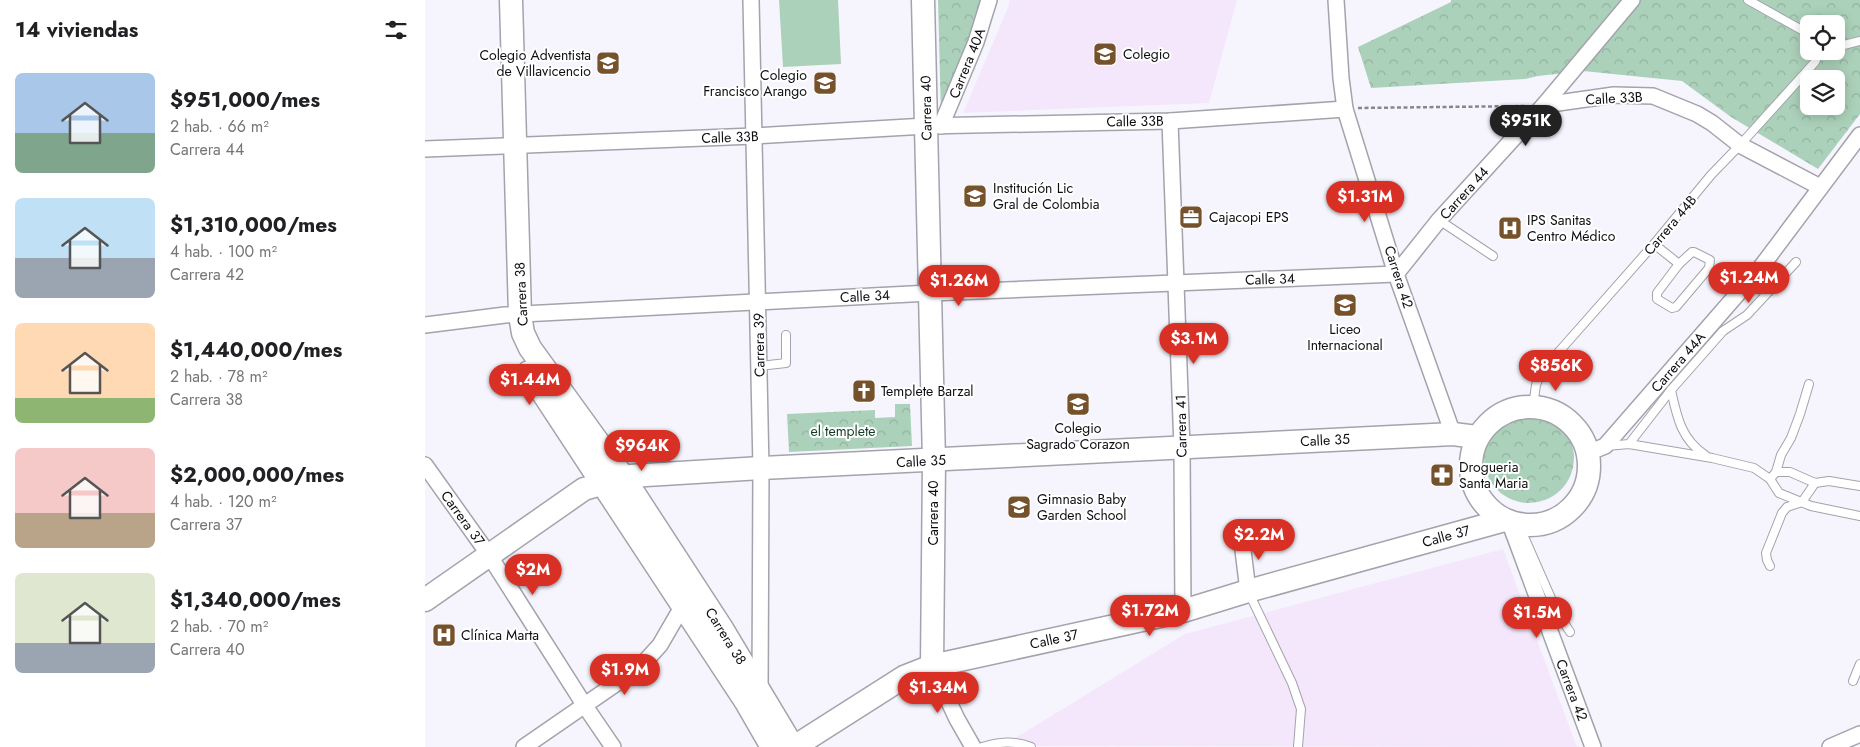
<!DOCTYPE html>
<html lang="es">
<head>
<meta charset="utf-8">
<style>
  :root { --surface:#fff; --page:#f6f6f6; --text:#202124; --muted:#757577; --accent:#d93025 }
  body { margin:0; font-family:Jost,sans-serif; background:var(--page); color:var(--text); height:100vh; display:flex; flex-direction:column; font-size:19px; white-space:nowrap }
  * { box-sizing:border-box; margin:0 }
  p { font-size:16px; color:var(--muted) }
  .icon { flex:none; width:28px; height:28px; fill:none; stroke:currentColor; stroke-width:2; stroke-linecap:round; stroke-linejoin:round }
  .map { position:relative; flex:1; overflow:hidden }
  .side { display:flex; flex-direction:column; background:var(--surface); width:425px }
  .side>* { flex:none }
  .buttons { position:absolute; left:1375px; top:15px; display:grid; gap:10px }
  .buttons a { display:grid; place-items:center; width:45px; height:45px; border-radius:8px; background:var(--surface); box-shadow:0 2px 12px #0003; font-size:25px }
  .price { position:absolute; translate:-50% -42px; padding:0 11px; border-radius:18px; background:var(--accent); color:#fff; font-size:16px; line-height:32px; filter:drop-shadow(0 1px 2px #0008) }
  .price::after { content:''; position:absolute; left:50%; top:30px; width:15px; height:11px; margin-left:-8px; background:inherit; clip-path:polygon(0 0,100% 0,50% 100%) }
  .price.selected { background:#222; color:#fff }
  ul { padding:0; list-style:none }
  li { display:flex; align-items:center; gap:15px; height:125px; padding:0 15px }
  li span { display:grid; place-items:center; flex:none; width:140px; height:100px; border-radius:8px; color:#555 }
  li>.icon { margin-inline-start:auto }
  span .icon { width:60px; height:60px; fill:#fffc; stroke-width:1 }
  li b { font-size:21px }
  h2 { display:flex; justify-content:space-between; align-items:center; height:60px; padding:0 15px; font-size:21px }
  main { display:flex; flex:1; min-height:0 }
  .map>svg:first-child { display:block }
  .education { fill:#f4e7fb }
  .park { fill:url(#park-crowns); fill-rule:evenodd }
  .pitch { fill:#acd1ba }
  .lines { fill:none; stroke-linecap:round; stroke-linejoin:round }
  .lane-casing { stroke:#a4a3ac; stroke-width:10 }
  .street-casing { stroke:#a4a3ac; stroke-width:18 }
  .secondary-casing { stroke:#a4a3ac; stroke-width:25 }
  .path { stroke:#87868c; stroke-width:2.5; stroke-dasharray:4 2.5; stroke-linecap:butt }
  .lane { stroke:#fff; stroke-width:8 }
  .street { stroke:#fff; stroke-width:15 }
  .secondary { stroke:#fff; stroke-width:22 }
  .labels { text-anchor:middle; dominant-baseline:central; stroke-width:4; stroke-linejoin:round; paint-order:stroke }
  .poi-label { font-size:14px; fill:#0e0d11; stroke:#fff; text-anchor:start }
  .street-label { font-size:14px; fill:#0e0d11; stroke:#fff }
  .park-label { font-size:14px; fill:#103b25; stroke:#fff }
</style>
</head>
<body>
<main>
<section class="side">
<h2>14 viviendas<svg class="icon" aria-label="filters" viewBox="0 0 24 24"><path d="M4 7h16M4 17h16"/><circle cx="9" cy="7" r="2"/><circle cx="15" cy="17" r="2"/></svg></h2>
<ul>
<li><span style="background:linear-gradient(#a9c7e8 60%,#7fa58c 0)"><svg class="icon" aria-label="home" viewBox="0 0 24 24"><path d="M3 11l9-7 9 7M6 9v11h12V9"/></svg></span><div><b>$951,000/mes</b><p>2 hab. · 66 m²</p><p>Carrera 44</p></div></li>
<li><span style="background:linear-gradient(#bfe0f5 60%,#9aa5b1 0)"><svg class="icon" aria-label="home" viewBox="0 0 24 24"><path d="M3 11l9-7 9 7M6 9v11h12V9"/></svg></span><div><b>$1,310,000/mes</b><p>4 hab. · 100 m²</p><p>Carrera 42</p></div></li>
<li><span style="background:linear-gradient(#ffd9b3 75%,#8fb573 0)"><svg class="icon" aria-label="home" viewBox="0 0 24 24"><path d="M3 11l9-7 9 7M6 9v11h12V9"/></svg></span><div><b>$1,440,000/mes</b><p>2 hab. · 78 m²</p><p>Carrera 38</p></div></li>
<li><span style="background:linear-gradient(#f6c9c9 65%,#b9a48a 0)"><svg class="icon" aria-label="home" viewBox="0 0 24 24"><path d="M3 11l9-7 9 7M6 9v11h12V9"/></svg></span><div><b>$2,000,000/mes</b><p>4 hab. · 120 m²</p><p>Carrera 37</p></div></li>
<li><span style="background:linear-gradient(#dfe7d0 70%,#9aa5b1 0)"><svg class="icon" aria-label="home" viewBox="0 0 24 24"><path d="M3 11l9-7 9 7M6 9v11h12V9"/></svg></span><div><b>$1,340,000/mes</b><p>2 hab. · 70 m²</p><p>Carrera 40</p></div></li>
</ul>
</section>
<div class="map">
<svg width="1435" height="747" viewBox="0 0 1435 747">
  <defs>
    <pattern id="park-crowns" width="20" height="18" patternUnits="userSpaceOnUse" patternTransform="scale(1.25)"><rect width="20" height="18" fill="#acd1ba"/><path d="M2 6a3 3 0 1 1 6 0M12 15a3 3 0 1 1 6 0" fill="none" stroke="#93b29f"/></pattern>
  </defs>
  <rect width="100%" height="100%" fill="#f6f5fe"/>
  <g class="education">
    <path d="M584,0H812L784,103L538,113L584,5Z"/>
    <path d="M1078,549L1152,747L577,746L760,634Z"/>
  </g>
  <g class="park">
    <path d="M513,0H557V12L516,115Z"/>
    <path d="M1026,0H1435V114L1393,169L1306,117L1257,81L1158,71L1113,76L1100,79L946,88L933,47L1026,2ZM1384,24H1411V51H1384ZM1384,79H1411V106H1384Z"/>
    <path d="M470,404H485L487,446L364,452L362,414L450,410V418L470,417Z"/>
    <circle cx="1104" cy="458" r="45"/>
  </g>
  <path class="pitch" d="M354,0H413L416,64L358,67Z"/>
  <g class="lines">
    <g class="lane-casing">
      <g id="lane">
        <path d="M1323,0L1384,34"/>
        <path d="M1411,47L1435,41"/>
        <path d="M1014,220L1068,256"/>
        <path d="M1229,244L1254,264"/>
        <path d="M1267,252H1269L1285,260L1284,268L1251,307L1247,308L1232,299V293L1254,264Z"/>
        <path d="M334,366L361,363V335"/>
        <path d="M1246,390C1252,417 1256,439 1280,455"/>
        <path d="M1108,406L1111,385L1116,372L1229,244L1286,175L1315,145L1390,62L1395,51"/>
        <path d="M1204,444L1246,390L1298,331L1322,315L1371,262"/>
        <path d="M1182,446L1204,444L1287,458L1329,468L1345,479L1354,493L1386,506L1435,516"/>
        <path d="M1351,472L1356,455L1366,438L1375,414L1384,384"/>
        <path d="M1345,479L1351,472H1365L1390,483L1404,481L1435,486"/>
        <path d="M1093,523L1133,614L1145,632"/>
        <path d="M1345,566L1342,560L1341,553L1357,513L1362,507L1377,502L1390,483"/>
        <path d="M824,593L867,683L876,709L873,747"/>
        <path d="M1428,681L1435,664"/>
        <path d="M557,747C574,742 588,740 606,747"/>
      </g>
    </g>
    <g class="street-casing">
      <g id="street">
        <path d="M326,0L336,468L335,691"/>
        <path d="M911,0L916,78L920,109L971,274L1028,434"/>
        <path d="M1119,105L1189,95L1228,96L1272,114L1287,123L1315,145L1395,187"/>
        <path d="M745,121L757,448L758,611"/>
        <path d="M516,126L551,42L564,0"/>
        <path d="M0,149L329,136L501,126L745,121L920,109"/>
        <path d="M0,325L80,315L505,293L971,274L1014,220L1119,105L1207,0"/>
        <path d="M1163,453L1180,446L1336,267L1435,135"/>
        <path d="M0,465L64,555L160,706L188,747"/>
        <path d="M1084,521L1168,747"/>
        <path d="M816,534L823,591"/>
        <path d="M507,666L532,719L548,747"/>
        <path d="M99,747L215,667L235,645L257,607"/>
        <path d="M1405,747L1435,734"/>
      </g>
    </g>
    <g class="secondary-casing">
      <g id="secondary">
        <path d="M86,0L95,315L98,333L105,348L199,478L296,627L368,747"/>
        <path d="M498,0L509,461L507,666"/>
        <path d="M104,372L321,702L347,747"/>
        <circle cx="1105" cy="466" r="59"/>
        <path d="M0,600L159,489L205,476L336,468L1028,434L1052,437"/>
        <path d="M369,747L479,677L507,666L758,611L823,591L1080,520"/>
      </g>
    </g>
    <path class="path" d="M933,108L1100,106"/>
    <use href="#lane" class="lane"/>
    <use href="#street" class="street"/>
    <use href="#secondary" class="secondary"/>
  </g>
  <defs>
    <g id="school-square" transform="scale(1.25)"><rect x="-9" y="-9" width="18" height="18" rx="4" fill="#76522c" stroke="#fff"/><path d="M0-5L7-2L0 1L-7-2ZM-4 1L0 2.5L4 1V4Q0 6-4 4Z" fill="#fff"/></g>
    <g id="office-square" transform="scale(1.25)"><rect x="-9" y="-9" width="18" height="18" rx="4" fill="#76522c" stroke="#fff"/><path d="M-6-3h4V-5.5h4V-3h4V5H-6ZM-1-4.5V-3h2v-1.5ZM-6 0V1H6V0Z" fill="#fff"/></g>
    <g id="hospital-square" transform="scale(1.25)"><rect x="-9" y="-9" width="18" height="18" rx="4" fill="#76522c" stroke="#fff"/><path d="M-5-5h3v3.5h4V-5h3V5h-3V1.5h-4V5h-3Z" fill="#fff"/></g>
    <g id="church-square" transform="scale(1.25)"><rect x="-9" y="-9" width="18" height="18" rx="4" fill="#76522c" stroke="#fff"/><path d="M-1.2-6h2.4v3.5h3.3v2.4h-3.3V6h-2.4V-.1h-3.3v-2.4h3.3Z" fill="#fff"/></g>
    <g id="pharmacy-square" transform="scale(1.25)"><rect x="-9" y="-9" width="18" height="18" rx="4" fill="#76522c" stroke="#fff"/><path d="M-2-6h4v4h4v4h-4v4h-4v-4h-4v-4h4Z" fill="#fff"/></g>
  </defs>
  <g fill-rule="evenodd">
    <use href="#school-square" x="680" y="54"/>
    <use href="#school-square" x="183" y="63"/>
    <use href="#school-square" x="400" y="83"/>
    <use href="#school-square" x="550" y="196"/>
    <use href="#office-square" x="766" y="217"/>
    <use href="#hospital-square" x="1085" y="228"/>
    <use href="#school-square" x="920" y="305"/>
    <use href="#church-square" x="439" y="391"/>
    <use href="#school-square" x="653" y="404"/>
    <use href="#pharmacy-square" x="1017" y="475"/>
    <use href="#school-square" x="594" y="507"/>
    <use href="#hospital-square" x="19" y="635"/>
  </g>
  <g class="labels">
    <g class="poi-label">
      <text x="698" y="54">Colegio</text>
      <text x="166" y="55" text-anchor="end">Colegio Adventista<tspan x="166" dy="16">de Villavicencio</tspan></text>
      <text x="382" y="75" text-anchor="end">Colegio<tspan x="382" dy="16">Francisco Arango</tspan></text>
      <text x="568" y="188">Institución Lic<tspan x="568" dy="16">Gral de Colombia</tspan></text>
      <text x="784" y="217">Cajacopi EPS</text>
      <text x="1102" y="220">IPS Sanitas<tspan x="1102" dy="16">Centro Médico</tspan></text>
      <text x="920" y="329" text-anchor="middle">Liceo<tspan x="920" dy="16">Internacional</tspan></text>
      <text x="456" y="391">Templete Barzal</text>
      <text x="653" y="428" text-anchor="middle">Colegio<tspan x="653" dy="16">Sagrado Corazon</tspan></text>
      <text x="1034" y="467">Drogueria<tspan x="1034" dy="16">Santa Maria</tspan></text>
      <text x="612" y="499">Gimnasio Baby<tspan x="612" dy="16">Garden School</tspan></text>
      <text x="36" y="635">Clínica Marta</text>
    </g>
    <g class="street-label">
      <text transform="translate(542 63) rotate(-68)">Carrera 40A</text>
      <text transform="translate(1189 98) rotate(-3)">Calle 33B</text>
      <text transform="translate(501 108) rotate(-91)">Carrera 40</text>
      <text transform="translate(710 121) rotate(-1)">Calle 33B</text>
      <text transform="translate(305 137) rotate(-2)">Calle 33B</text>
      <text transform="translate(1039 193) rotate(-48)">Carrera 44</text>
      <text transform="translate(1245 225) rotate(-50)">Carrera 44B</text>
      <text transform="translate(974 277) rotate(72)">Carrera 42</text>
      <text transform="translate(845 279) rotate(-2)">Calle 34</text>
      <text transform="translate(96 294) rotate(-93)">Carrera 38</text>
      <text transform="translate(440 296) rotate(-3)">Calle 34</text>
      <text transform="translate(334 345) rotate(-91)">Carrera 39</text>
      <text transform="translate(1253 362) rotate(-49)">Carrera 44A</text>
      <text transform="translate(756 426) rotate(-91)">Carrera 41</text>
      <text transform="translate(900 440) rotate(-3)">Calle 35</text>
      <text transform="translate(496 461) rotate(-3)">Calle 35</text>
      <text transform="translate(508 513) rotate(-90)">Carrera 40</text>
      <text transform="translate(38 518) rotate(54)">Carrera 37</text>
      <text transform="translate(1021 536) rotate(-15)">Calle 37</text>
      <text transform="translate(301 636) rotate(58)">Carrera 38</text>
      <text transform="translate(629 639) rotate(-12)">Calle 37</text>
      <text transform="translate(1147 690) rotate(69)">Carrera 42</text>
    </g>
    <g class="park-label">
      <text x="418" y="431">el templete</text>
    </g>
  </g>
</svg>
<div class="buttons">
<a><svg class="icon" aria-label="locate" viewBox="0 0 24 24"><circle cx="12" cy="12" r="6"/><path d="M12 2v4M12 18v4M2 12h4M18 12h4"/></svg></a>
<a><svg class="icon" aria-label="layers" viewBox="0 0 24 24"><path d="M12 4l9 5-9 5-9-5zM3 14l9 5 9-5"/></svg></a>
</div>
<b class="price selected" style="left:1101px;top:147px">$951K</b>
<b class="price" style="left:940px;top:223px">$1.31M</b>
<b class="price" style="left:1324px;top:304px">$1.24M</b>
<b class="price" style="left:534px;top:307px">$1.26M</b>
<b class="price" style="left:769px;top:365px">$3.1M</b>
<b class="price" style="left:1131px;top:392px">$856K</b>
<b class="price" style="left:105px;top:406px">$1.44M</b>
<b class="price" style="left:217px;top:472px">$964K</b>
<b class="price" style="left:834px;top:561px">$2.2M</b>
<b class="price" style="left:108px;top:596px">$2M</b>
<b class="price" style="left:725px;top:637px">$1.72M</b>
<b class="price" style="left:1112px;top:639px">$1.5M</b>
<b class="price" style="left:200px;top:696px">$1.9M</b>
<b class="price" style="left:513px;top:714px">$1.34M</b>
</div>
</main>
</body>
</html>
